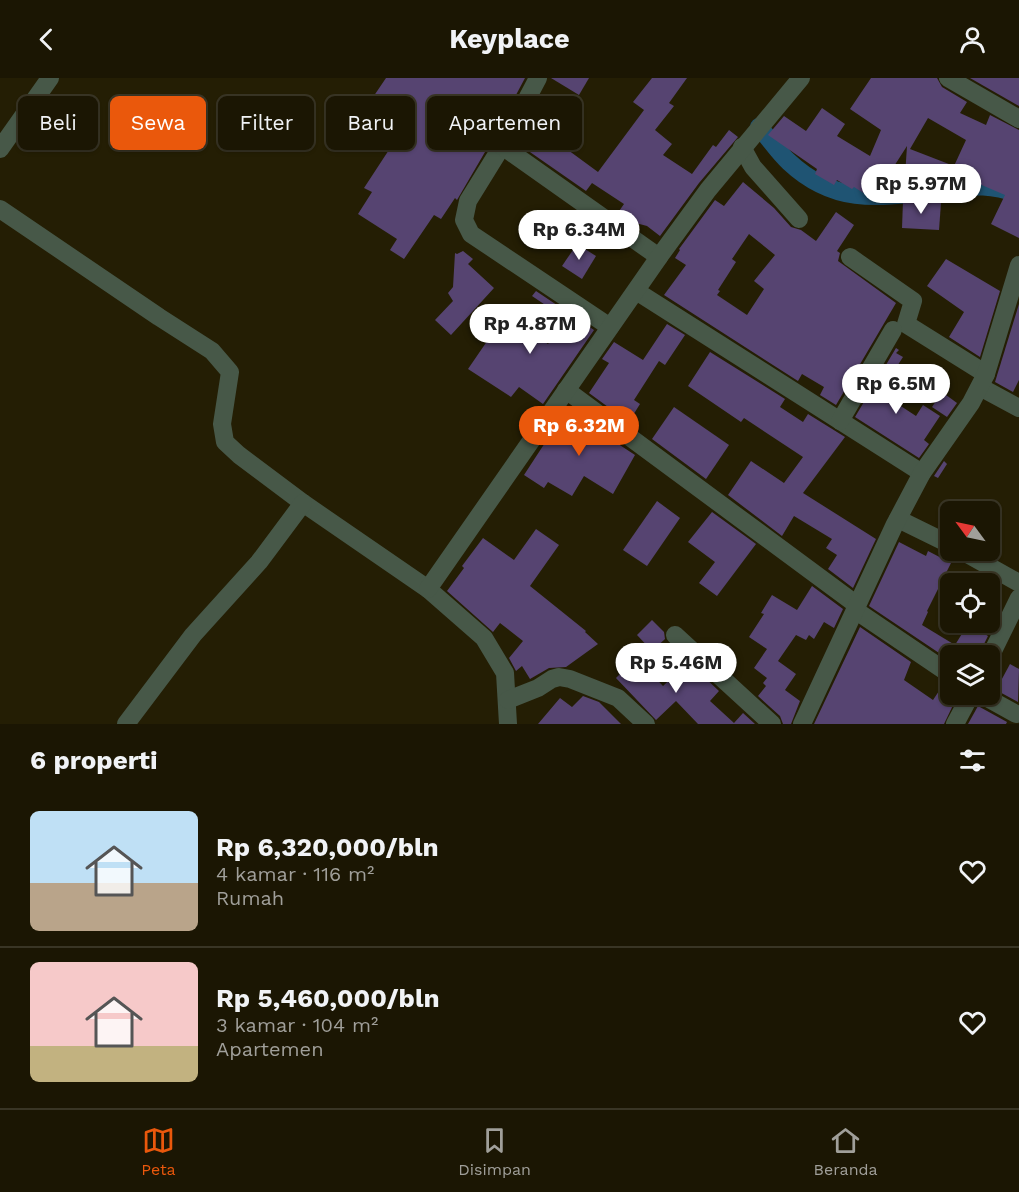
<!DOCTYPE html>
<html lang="id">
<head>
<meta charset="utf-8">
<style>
  :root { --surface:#1b1603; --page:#282312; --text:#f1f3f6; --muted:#a09f9a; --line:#393525; --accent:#ea580c }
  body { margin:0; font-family:"Work Sans",sans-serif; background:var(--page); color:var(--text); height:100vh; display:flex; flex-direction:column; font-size:22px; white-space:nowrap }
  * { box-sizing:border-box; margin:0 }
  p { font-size:20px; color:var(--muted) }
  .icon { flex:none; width:33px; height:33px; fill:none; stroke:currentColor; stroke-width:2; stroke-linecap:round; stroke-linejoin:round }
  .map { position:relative; height:646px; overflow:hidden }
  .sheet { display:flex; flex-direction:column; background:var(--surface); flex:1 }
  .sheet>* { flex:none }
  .guide { position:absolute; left:18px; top:18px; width:600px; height:54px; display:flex; gap:12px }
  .needle { width:39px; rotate:303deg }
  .buttons { position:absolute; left:940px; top:423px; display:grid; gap:12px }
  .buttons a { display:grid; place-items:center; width:60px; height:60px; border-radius:9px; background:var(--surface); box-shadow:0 2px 4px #0004,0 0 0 2px var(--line); font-size:30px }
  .price { position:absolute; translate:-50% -51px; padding:0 14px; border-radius:21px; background:#fff; color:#222; font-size:20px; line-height:39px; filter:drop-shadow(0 2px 3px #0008) }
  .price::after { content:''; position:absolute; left:50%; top:36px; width:18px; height:14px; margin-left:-9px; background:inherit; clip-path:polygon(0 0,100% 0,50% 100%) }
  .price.selected { background:var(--accent); color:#fff }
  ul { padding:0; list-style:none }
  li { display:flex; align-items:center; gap:18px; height:150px; padding:0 30px }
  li+li { border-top:2px solid var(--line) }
  li span { display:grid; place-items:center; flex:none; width:168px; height:120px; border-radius:9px; color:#555 }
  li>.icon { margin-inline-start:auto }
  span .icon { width:72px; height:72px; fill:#fffc; stroke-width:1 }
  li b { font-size:26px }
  h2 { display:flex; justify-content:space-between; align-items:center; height:72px; padding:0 30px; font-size:26px }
  .chip { padding:0 21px; border-radius:9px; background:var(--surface); box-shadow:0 2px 4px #0004,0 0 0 2px var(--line); font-size:21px; line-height:54px }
  .chip.selected { background:var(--accent); color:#fff }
  header { display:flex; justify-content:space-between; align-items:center; height:78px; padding:0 30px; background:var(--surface); font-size:27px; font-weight:700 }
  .dock { display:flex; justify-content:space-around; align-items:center; height:84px; border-top:2px solid var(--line); background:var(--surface); font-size:16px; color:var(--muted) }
  .dock a { display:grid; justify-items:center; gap:3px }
  .dock .selected { color:var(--accent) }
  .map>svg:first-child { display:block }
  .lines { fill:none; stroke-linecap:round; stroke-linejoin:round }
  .canal { stroke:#1f5473; stroke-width:18 }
  .building { fill:#564471; fill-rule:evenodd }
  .minor { stroke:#475848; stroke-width:18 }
</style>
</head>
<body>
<header><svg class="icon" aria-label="back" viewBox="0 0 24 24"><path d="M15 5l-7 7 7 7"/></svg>Keyplace<svg class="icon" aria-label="person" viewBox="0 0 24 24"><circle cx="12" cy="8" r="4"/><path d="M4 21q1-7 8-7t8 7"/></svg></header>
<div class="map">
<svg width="1019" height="646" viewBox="0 0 1019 646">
  <rect width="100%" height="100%" fill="#241e04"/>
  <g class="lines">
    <path class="canal" d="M759,49C769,60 778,74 789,84C837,129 883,119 942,112C974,108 987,105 1019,116"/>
  </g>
  <g class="building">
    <path d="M386,0H525L492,62L457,122L455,120L441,141L434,137L404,181L390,172L397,161L358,136L372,114L364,110L400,55L365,31Z"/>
    <path d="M551,0H589L579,17Z"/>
    <path d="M652,0H687L669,25L674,28L655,52L672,66L663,77L692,96L713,67L716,69L729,52L738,59L699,105L660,158L647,148L628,143L617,136L624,126L592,105L586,113L517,65L519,60L528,66L547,38L577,59L568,72L598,94L644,32L633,24Z"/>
    <path d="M871,0H937L942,9L967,24L960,35L986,47L990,37L1019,52V160L991,146L1005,117L970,102L965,114L949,107L946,114L905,98L907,68L873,121L854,109L852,111L837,102L834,107L815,96L817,91L768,57L784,38L806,53L822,30L845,46L837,58L870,78L881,52L850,31ZM928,40L966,62L954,88L910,71Z"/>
    <path d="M970,0H1019V28Z"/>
    <path d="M743,104L774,130L791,149L801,152L816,163L836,134L854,147L837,173L840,175L838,183L896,225L836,327L820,317L824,309L802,296L798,303L664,217L686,187L675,180L680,172L679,171L715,122L724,128ZM749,156L775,177L754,203L764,211L747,237L717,217L720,213L718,212L736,184L732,181Z"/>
    <path d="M903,123L941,125L939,152L902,150Z"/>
    <path d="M577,166L596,178L582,201L562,188Z"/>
    <path d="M463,173L473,181L468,186L494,210L451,257L435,242L453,223L448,215L453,209L455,175L457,176Z"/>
    <path d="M946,181L1000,213L980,279L949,259L964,234L927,208Z"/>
    <path d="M536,213L594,252L543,326L519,309L511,319L468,291L505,237L548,266L566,241L532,218Z"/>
    <path d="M1019,226V302L1013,314L995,304Z"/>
    <path d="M667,246L685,257L665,287L659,283L634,322L640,326L630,342L620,335L619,337L589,315L609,285L602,281L614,264L643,282Z"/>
    <path d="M896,270L899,272L896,275L903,279L885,307L889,309L884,317L916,338L923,327L940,338L924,362L929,366L919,380L855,339Z"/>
    <path d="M710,274L785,321L780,329L803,344L808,336L845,359L803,415L876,461L853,510L828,491L837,477L826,470L832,461L794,438L782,458L728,417L751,383L784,405L803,379L744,340L741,344L688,308Z"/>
    <path d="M942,314L957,325L947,339L932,329Z"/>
    <path d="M569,328L607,356L606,358L635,377L613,416L584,398L572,418L548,404L544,410L524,397Z"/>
    <path d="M674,329L729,367L706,401L652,361Z"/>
    <path d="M944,383L947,386L938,400L934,398Z"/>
    <path d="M657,423L680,440L647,488L623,472Z"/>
    <path d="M712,434L756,466L717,518L699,505L715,484L688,464Z"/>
    <path d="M536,451L559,467L530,508L586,553L585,554L598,566L566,589L549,590L530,601L522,588L516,593L509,580L523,563L500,545L493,554L447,513L464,490L462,488L483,460L514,482Z"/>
    <path d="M899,464L926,478L928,473L951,485L927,533L928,534L922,547L955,567L968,546L988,558L978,578H951V583L869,528Z"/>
    <path d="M812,508L843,531L834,550L824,544L814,561L809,557L806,562L796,557L778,583L796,596L785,612L800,623L791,646H783L780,638L758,618L766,608L763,605L767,600L754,590L767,571L749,559L764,536L761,535L772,517L797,532Z"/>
    <path d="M652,542L664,554L665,561L652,573L637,557Z"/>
    <path d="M860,549L911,584L904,602L933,622L941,610L951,616L955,623L944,646H814Z"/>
    <path d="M636,580L663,608L688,584L719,613L710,623L734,645L743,635L755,646H698L676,623L656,642L616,600Z"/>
    <path d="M1010,586L1019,591L1018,624L996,612Z"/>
    <path d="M583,618L599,624L621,646H538L560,620L572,629Z"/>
    <path d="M978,628L1007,644L1006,646H968Z"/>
  </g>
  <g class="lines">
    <g class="minor">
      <path d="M538,0L502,68L468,123L464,142L471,156L610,249"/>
      <path d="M948,0L1019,41"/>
      <path d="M502,68L659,179"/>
      <path d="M742,69L753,89L799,141"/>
      <path d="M0,71L50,0"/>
      <path d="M0,131L159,239L212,273L230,294L222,346L225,364L239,377L303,425L428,511L484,560L505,595L508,646"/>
      <path d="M850,179L913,223L906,246L986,296"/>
      <path d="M636,213L922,395"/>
      <path d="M980,309L1019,330"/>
      <path d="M566,312L857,527"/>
      <path d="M840,343L893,252"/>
      <path d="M898,441L951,467"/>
      <path d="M960,472L1019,505"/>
      <path d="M428,511L659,179L708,112L801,0"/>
      <path d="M855,532L951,597"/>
      <path d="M675,557L772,646"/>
      <path d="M990,579L1019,520"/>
      <path d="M980,616L1016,636"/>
      <path d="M508,622L538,610L552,601L559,599L570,601L618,620L646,646"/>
      <path d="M126,646L193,557L259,484L303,425"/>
      <path d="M802,646L894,448L922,395L971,325L986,296L1019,187"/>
      <path d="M955,646L971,616"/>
    </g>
  </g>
</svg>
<div class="buttons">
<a><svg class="needle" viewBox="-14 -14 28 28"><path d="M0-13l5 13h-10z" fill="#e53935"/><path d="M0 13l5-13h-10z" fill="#a09f9a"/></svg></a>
<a><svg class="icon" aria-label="locate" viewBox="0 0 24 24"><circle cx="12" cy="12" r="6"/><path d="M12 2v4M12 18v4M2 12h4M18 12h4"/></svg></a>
<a><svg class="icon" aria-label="layers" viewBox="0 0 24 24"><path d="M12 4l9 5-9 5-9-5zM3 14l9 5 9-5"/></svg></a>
</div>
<b class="price" style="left:921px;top:137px">Rp 5.97M</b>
<b class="price" style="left:579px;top:183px">Rp 6.34M</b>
<b class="price" style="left:530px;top:277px">Rp 4.87M</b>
<b class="price" style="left:896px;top:337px">Rp 6.5M</b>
<b class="price selected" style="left:579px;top:379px">Rp 6.32M</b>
<b class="price" style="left:676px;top:616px">Rp 5.46M</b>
<div class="guide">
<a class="chip">Beli</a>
<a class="chip selected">Sewa</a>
<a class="chip">Filter</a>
<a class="chip">Baru</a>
<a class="chip">Apartemen</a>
</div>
</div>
<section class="sheet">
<h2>6 properti<svg class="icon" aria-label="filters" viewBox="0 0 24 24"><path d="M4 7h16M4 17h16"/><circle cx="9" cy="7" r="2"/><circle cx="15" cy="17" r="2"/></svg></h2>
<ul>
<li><span style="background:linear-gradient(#bfe0f5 60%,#b9a48a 0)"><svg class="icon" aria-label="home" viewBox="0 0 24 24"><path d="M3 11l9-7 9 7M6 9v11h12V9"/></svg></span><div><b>Rp 6,320,000/bln</b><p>4 kamar · 116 m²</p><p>Rumah</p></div><svg class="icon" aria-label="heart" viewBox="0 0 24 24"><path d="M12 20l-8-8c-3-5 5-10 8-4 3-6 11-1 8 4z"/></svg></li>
<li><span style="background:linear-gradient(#f6c9c9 70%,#c2b280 0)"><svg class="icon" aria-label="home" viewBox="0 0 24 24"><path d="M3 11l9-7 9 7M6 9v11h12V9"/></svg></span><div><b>Rp 5,460,000/bln</b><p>3 kamar · 104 m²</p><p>Apartemen</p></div><svg class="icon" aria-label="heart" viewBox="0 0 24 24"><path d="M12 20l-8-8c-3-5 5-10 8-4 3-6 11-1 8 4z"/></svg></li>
</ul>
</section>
<nav class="dock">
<a class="selected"><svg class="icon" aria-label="map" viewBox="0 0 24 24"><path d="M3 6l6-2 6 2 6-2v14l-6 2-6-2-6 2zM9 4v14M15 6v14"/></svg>Peta</a>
<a><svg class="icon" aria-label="saved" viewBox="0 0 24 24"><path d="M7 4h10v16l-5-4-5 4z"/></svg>Disimpan</a>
<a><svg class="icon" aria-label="home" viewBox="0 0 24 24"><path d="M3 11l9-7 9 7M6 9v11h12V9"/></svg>Beranda</a>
</nav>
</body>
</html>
